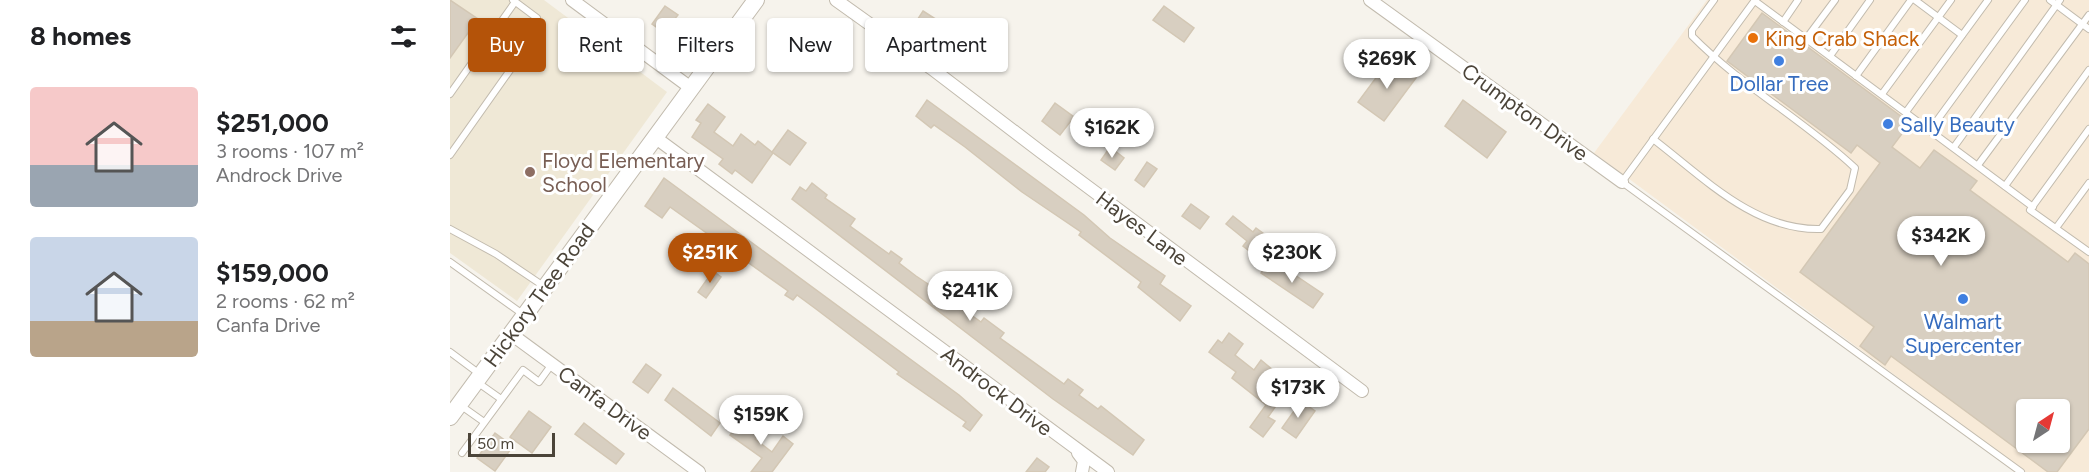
<!DOCTYPE html>
<html lang="en">
<head>
<meta charset="utf-8">
<style>
  :root { --surface:#fff; --page:#f6f6f6; --text:#202124; --muted:#757577; --accent:#b45309 }
  body { margin:0; font-family:Figtree,sans-serif; background:var(--page); color:var(--text); height:100vh; display:flex; flex-direction:column; font-size:22px; white-space:nowrap }
  * { box-sizing:border-box; margin:0 }
  p { font-size:20px; color:var(--muted) }
  .icon { flex:none; width:33px; height:33px; fill:none; stroke:currentColor; stroke-width:2; stroke-linecap:round; stroke-linejoin:round }
  .map { position:relative; flex:1; overflow:hidden }
  .sheet { display:flex; flex-direction:column; background:var(--surface); width:450px }
  .sheet>* { flex:none }
  .top-card { position:absolute; left:18px; top:18px; width:570px; height:54px; display:flex; gap:12px }
  .needle { width:39px; rotate:36deg }
  .tools { position:absolute; left:1566px; top:399px; display:grid; gap:12px }
  .tools a { display:grid; place-items:center; width:54px; height:54px; border-radius:6px; background:var(--surface); box-shadow:0 2px 4px #0004; font-size:30px }
  .scale { position:absolute; left:18px; bottom:15px; width:87px; box-sizing:border-box; padding-left:6px; border:3px solid #4b4439; border-top:0; font-size:16px; line-height:21px; white-space:nowrap; color:#4b4439; -webkit-text-stroke:4px #fff; paint-order:stroke }
  .price { position:absolute; translate:-50% -51px; padding:0 14px; border-radius:21px; background:#fff; color:#222; font-size:20px; line-height:39px; filter:drop-shadow(0 2px 3px #0008) }
  .price::after { content:''; position:absolute; left:50%; top:36px; width:18px; height:14px; margin-left:-9px; background:inherit; clip-path:polygon(0 0,100% 0,50% 100%) }
  .price.active { background:var(--accent); color:#fff }
  ul { padding:0; list-style:none }
  li { display:flex; align-items:center; gap:18px; height:150px; padding:0 30px }
  li span { display:grid; place-items:center; flex:none; width:168px; height:120px; border-radius:6px; color:#555 }
  li>.icon { margin-inline-start:auto }
  span .icon { width:72px; height:72px; fill:#fffc; stroke-width:1 }
  li b { font-size:26px }
  h2 { display:flex; justify-content:space-between; align-items:center; height:72px; padding:0 30px; font-size:26px }
  .tag { padding:0 21px; border-radius:6px; background:var(--surface); box-shadow:0 2px 4px #0004; font-size:21px; line-height:54px }
  .tag.active { background:var(--accent); color:#fff }
  main { display:flex; flex:1; min-height:0 }
  .map>svg:first-child { display:block }
  .commercial { fill:#f7ead8; fill-rule:evenodd }
  .education { fill:#efe8d6 }
  .building { fill:#d8cfc1; stroke:#d3c7b4; stroke-width:1.5; fill-rule:evenodd }
  .lines { fill:none; stroke-linecap:round; stroke-linejoin:round }
  .service-casing { stroke:#c2bbae; stroke-width:8 }
  .minor-casing { stroke:#c2bbae; stroke-width:14 }
  .tertiary-casing { stroke:#c2bbae; stroke-width:18 }
  .service { stroke:#fff; stroke-width:6 }
  .minor { stroke:#fff; stroke-width:12 }
  .tertiary { stroke:#fff; stroke-width:16 }
  .food-dot { fill:#e8710a; stroke:#fff; stroke-width:2 }
  .shop-dot { fill:#3f7fe0; stroke:#fff; stroke-width:2 }
  .education-dot { fill:#8d6e63; stroke:#fff; stroke-width:2 }
  .labels { text-anchor:middle; dominant-baseline:central; stroke-width:6; stroke-linejoin:round; paint-order:stroke }
  .food-label { font-size:21px; fill:#c56008; stroke:#fff; text-anchor:start }
  .shop-label { font-size:21px; fill:#366cbe; stroke:#fff }
  .street-label { font-size:21px; fill:#4b4439; stroke:#fff }
  .education-label { font-size:21px; fill:#785e54; stroke:#fff; text-anchor:start }
</style>
</head>
<body>
<main>
<section class="sheet">
<h2>8 homes<svg class="icon" aria-label="filters" viewBox="0 0 24 24"><path d="M4 7h16M4 17h16"/><circle cx="9" cy="7" r="2"/><circle cx="15" cy="17" r="2"/></svg></h2>
<ul>
<li><span style="background:linear-gradient(#f6c9c9 65%,#9aa5b1 0)"><svg class="icon" aria-label="home" viewBox="0 0 24 24"><path d="M3 11l9-7 9 7M6 9v11h12V9"/></svg></span><div><b>$251,000</b><p>3 rooms · 107 m²</p><p>Androck Drive</p></div></li>
<li><span style="background:linear-gradient(#c9d6e8 70%,#b9a48a 0)"><svg class="icon" aria-label="home" viewBox="0 0 24 24"><path d="M3 11l9-7 9 7M6 9v11h12V9"/></svg></span><div><b>$159,000</b><p>2 rooms · 62 m²</p><p>Canfa Drive</p></div></li>
</ul>
</section>
<div class="map">
<svg width="1639" height="472" viewBox="0 0 1639 472">
  <rect width="100%" height="100%" fill="#f6f3ec"/>
  <path class="commercial" d="M1257,0H1639V472H1576L1144,153ZM1576,410H1610V442H1576Z"/>
  <path class="education" d="M0,0H94L217,92L67,301L0,253Z"/>
  <g class="building">
    <path d="M0,0L28,19L0,58Z"/>
    <path d="M215,6L228,15L223,21L227,24L219,36L202,24Z"/>
    <path d="M714,6L744,28L734,42L703,20Z"/>
    <path d="M473,11L523,43L520,48L527,52L516,67L499,55L505,47L483,31L480,36L464,25Z"/>
    <path d="M1312,13L1460,123L1442,147L1470,168L1484,150L1527,181L1520,190L1618,262L1625,253L1639,264V429L1607,472H1598L1441,356L1435,365L1410,346L1424,327L1350,272L1430,163L1407,145L1401,153L1277,61ZM1576,410H1610V442H1576Z"/>
    <path d="M940,59L966,78L934,121L908,102Z"/>
    <path d="M477,100L634,215L660,238L715,276L710,284L741,306L730,321L688,287L691,282L629,235L631,232L572,192L515,147L484,125L481,128L466,116Z"/>
    <path d="M1013,100L1056,132L1037,158L995,126Z"/>
    <path d="M605,103L624,117L610,135L592,121Z"/>
    <path d="M258,104L275,117L264,132L283,146L291,134L305,145L308,141L323,153L302,183L285,170L282,174L269,164L273,159L242,137L251,123L246,120Z"/>
    <path d="M338,130L356,143L340,165L322,152Z"/>
    <path d="M660,147L674,158L665,170L651,160Z"/>
    <path d="M697,162L707,169L694,187L685,180Z"/>
    <path d="M214,178L509,395L532,415L520,431L513,426L516,422L447,374L449,372L366,309L347,295L343,300L335,295L338,291L220,207L212,218L195,206Z"/>
    <path d="M362,183L377,195L375,198L405,219L400,226L439,254L441,251L452,259L449,263L466,276L502,300L505,296L514,302L510,307L531,322L534,318L554,333L550,338L614,384L618,379L633,390L629,395L648,409L651,406L694,440L683,455L603,399L342,199L350,187L356,191Z"/>
    <path d="M741,204L759,217L750,229L732,216Z"/>
    <path d="M783,216L803,232L806,228L824,241L811,260L793,246L797,241L776,224Z"/>
    <path d="M821,259L873,294L863,308L811,273Z"/>
    <path d="M263,271L271,277L256,298L248,292Z"/>
    <path d="M779,333L793,344L785,355L804,370L811,360L841,385L818,417L825,421L813,437L800,427L816,405L782,378L786,372L759,352L768,340L772,343Z"/>
    <path d="M196,364L211,375L198,393L183,382Z"/>
    <path d="M223,388L270,423L261,436L215,400Z"/>
    <path d="M851,401L865,411L846,438L832,428Z"/>
    <path d="M79,411L101,427L82,453L60,437Z"/>
    <path d="M302,418L314,427L305,439L322,452L333,436L343,444L322,472H301L312,458L280,435L292,420L298,424Z"/>
    <path d="M134,423L174,454L166,464L125,434Z"/>
    <path d="M45,433L63,446L45,471L27,458Z"/>
    <path d="M587,458L599,467L595,472H576Z"/>
  </g>
  <g class="lines">
    <g class="service-casing">
      <g id="service">
        <path d="M1305,0L1172,182L1571,472"/>
        <path d="M1465,0L1512,35"/>
        <path d="M1600,0L1639,29"/>
        <path d="M1305,1L1583,207"/>
        <path d="M1333,22L1348,0"/>
        <path d="M1356,39L1385,0"/>
        <path d="M1380,56L1420,0"/>
        <path d="M1406,76L1461,0"/>
        <path d="M0,94L65,2"/>
        <path d="M1432,94L1501,0"/>
        <path d="M1456,112L1538,0"/>
        <path d="M1639,129L1580,210L1639,252"/>
        <path d="M1480,130L1575,0"/>
        <path d="M1203,139C1253,177 1304,231 1371,229L1400,190L1405,168C1354,120 1291,86 1242,36V30L1264,0"/>
        <path d="M1504,147L1610,0"/>
        <path d="M0,155L82,39L87,18L63,0"/>
        <path d="M1528,165L1639,15"/>
        <path d="M1555,186L1639,70"/>
        <path d="M1606,228L1639,183"/>
        <path d="M0,229L46,254L95,287"/>
        <path d="M0,262L74,315"/>
        <path d="M0,352L31,375"/>
        <path d="M27,382L51,399"/>
        <path d="M10,405L34,422"/>
        <path d="M12,453L73,370L89,382L102,364"/>
      </g>
    </g>
    <g class="minor-casing">
      <g id="minor">
        <path d="M122,0L241,88"/>
        <path d="M386,0L481,68L591,152L912,391"/>
        <path d="M920,0L1172,182"/>
        <path d="M206,138L658,472"/>
        <path d="M61,334L249,472"/>
        <path d="M628,453L634,461L632,472"/>
      </g>
    </g>
    <g class="tertiary-casing">
      <path id="tertiary" d="M0,417L306,0"/>
    </g>
    <use href="#service" class="service"/>
    <use href="#minor" class="minor"/>
    <use href="#tertiary" class="tertiary"/>
  </g>
  <circle class="food-dot" cx="1303" cy="38" r="6"/>
  <g class="shop-dot">
    <circle cx="1329" cy="61" r="6"/>
    <circle cx="1438" cy="124" r="6"/>
    <circle cx="1513" cy="299" r="6"/>
  </g>
  <circle class="education-dot" cx="80" cy="172" r="6"/>
  <g class="labels">
    <g class="food-label">
      <text x="1315" y="38">King Crab Shack</text>
    </g>
    <g class="shop-label">
      <text x="1329" y="83">Dollar Tree</text>
      <text x="1450" y="124" text-anchor="start">Sally Beauty</text>
      <text x="1513" y="321">Walmart<tspan x="1513" dy="24">Supercenter</tspan></text>
    </g>
    <g class="street-label">
      <text transform="translate(1075 112) rotate(36)">Crumpton Drive</text>
      <text transform="translate(692 228) rotate(37)">Hayes Lane</text>
      <text transform="translate(89 295) rotate(-54)">Hickory Tree Road</text>
      <text transform="translate(547 391) rotate(37)">Androck Drive</text>
      <text transform="translate(155 403) rotate(36)">Canfa Drive</text>
    </g>
    <g class="education-label">
      <text x="92" y="160">Floyd Elementary<tspan x="92" dy="24">School</tspan></text>
    </g>
  </g>
</svg>
<div class="tools">
<a><svg class="needle" viewBox="-14 -14 28 28"><path d="M0-13l5 13h-10z" fill="#e53935"/><path d="M0 13l5-13h-10z" fill="#757577"/></svg></a>
</div>
<div class="scale">50 m</div>
<b class="price" style="left:937px;top:90px">$269K</b>
<b class="price" style="left:662px;top:159px">$162K</b>
<b class="price" style="left:1491px;top:267px">$342K</b>
<b class="price active" style="left:260px;top:284px">$251K</b>
<b class="price" style="left:842px;top:284px">$230K</b>
<b class="price" style="left:520px;top:322px">$241K</b>
<b class="price" style="left:848px;top:419px">$173K</b>
<b class="price" style="left:311px;top:446px">$159K</b>
<div class="top-card">
<a class="tag active">Buy</a>
<a class="tag">Rent</a>
<a class="tag">Filters</a>
<a class="tag">New</a>
<a class="tag">Apartment</a>
</div>
</div>
</main>
</body>
</html>
